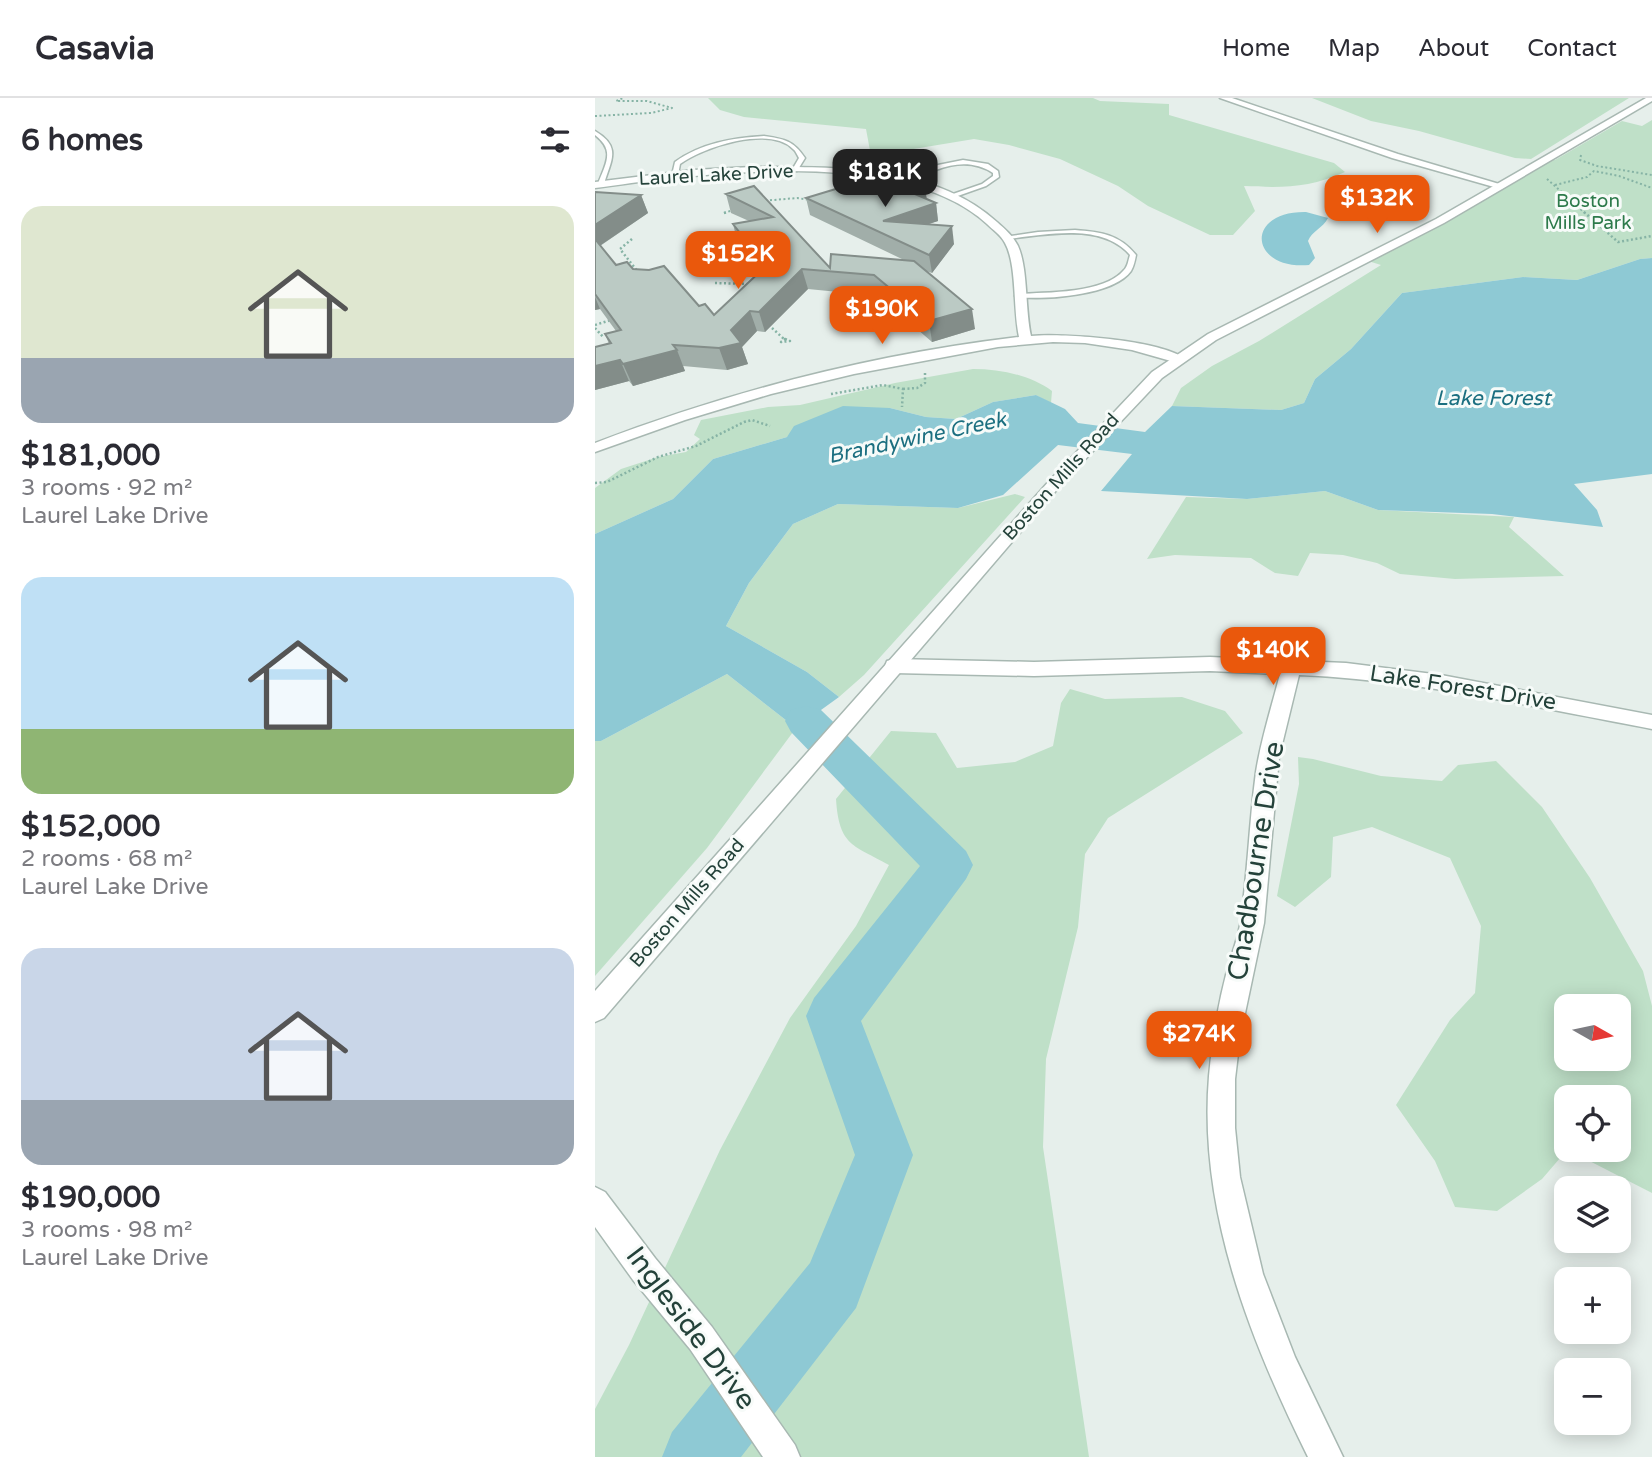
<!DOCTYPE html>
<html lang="en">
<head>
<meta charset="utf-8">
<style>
  :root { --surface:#fff; --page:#f7f7f7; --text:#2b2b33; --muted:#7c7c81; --line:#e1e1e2; --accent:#ea580c }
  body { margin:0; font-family:"Varela Round",sans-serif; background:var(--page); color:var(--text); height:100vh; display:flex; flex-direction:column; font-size:26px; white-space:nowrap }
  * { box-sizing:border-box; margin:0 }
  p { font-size:23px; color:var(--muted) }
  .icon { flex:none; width:38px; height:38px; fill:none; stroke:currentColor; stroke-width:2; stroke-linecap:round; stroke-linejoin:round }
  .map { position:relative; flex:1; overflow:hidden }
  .sheet { display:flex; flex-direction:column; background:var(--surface); width:595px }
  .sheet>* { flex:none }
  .needle { width:46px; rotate:99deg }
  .controls { position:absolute; left:959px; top:896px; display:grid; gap:14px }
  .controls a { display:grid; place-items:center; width:77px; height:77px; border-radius:14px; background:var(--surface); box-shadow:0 4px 18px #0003; font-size:35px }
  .price { position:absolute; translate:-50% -60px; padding:0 16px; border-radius:14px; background:var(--accent); color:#fff; font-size:23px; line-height:46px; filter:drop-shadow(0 2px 4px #0008) }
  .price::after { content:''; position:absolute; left:50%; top:42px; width:21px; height:16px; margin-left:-10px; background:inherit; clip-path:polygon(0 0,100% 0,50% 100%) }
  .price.selected { background:#222; color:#fff }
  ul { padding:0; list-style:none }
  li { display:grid; align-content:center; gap:14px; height:371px; padding:0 21px }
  li span { display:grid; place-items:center; height:217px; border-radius:21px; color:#555 }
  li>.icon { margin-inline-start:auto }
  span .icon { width:126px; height:126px; fill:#fffc; stroke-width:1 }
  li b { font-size:30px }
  h2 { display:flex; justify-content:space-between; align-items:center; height:84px; padding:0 21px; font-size:30px }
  header { display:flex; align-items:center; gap:42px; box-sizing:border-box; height:98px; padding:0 35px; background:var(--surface); border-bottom:2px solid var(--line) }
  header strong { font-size:33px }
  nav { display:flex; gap:38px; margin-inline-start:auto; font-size:24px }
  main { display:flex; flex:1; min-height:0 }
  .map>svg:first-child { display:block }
  .green { fill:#bfe0c8; fill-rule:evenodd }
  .water { fill:#8ec9d4 }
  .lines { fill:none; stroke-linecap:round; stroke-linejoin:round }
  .river { fill:#8ec9d4; fill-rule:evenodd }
  .service-casing { stroke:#a8b8b2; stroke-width:3 }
  .minor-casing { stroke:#a8b8b2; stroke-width:3 }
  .tertiary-casing { stroke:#a8b8b2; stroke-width:3 }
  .path-far1 { stroke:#86b3a5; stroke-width:2; stroke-dasharray:2 2.5; stroke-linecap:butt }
  .path { stroke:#86b3a5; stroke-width:2.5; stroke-dasharray:2 2.5; stroke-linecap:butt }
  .service { fill:#fff; fill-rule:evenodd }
  .minor { fill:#fff; fill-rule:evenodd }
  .tertiary { fill:#fff; fill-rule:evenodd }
  .wall { fill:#a1aea9 }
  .shaded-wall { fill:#838d89 }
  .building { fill:#bbcac4; stroke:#838d89; stroke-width:2 }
  .labels { text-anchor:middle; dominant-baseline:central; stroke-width:6; stroke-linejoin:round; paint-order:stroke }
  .far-street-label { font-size:19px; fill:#24423a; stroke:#f7fbf9 }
  .far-park-label { font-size:19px; fill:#2d7a4b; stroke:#f7fbf9 }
  .far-water-label { font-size:21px; font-style:italic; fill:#1c6f80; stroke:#f7fbf9 }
  .street-label { font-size:23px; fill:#24423a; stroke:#f7fbf9 }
  .near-street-label { font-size:28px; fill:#24423a; stroke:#f7fbf9 }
</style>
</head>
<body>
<header>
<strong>Casavia</strong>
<nav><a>Home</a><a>Map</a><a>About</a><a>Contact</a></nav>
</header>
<main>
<section class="sheet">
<h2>6 homes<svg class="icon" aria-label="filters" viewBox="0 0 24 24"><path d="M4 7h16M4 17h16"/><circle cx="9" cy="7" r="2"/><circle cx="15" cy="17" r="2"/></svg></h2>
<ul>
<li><span style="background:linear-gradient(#dfe7d0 70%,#9aa5b1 0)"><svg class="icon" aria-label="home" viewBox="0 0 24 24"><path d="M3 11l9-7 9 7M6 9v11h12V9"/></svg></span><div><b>$181,000</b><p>3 rooms · 92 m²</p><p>Laurel Lake Drive</p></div></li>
<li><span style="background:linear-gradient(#bfe0f5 70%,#8fb573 0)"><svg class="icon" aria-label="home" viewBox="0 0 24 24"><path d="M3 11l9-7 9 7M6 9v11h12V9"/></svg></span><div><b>$152,000</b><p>2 rooms · 68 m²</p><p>Laurel Lake Drive</p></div></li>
<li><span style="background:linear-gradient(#c9d6e8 70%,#9aa5b1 0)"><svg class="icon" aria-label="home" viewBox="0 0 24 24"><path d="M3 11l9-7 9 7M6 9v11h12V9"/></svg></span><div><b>$190,000</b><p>3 rooms · 98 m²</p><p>Laurel Lake Drive</p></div></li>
</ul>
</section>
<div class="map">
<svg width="1057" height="1359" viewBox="0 0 1057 1359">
  <rect width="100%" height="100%" fill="#e6efeb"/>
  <g class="green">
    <path d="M113,0H498L505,3L574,6V17L739,65L750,74C714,90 688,90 649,88L660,113L638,137H615L553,108L523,88L465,61L414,47L379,41L276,58L271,31L149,19L125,12Z"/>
    <path d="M717,0H1034L936,61L920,60L824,33L776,23Z"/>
    <path d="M1057,22V160L1045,161L982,182L928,179L807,195L756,251L720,281L709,305L686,312L577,308L586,290L617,268L664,243L786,167L770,162L951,62H960L1027,23L1047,28Z"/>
    <path d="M378,271C406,271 435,277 457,293L456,305L441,297L398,304L361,321L331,319L295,310L192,339L118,361L78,401L0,436V390L26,371L63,359L91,354L105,341L99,337L106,322L173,309L205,307L300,285Z"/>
    <path d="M730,393L783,412L919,419L914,429L969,478L860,481L805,476L782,465L748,457L715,455L703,478L680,475L656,460L580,457L552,461L591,399L652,401Z"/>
    <path d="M420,396L430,399L269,577L244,599L212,574L131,528L154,485L198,426L243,406L363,410Z"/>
    <path d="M132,576L201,630L112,750L0,878V643H6Z"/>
    <path d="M475,591L510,601L587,599L630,613L648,635L513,720L490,756L483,829L451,961L448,1049L494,1359H0V1311L34,1247L125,1052L195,920L261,828L294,767C259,747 244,749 241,701L296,633L341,635L362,670L420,664L458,648L466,605Z"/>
    <path d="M703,659L718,661L786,678L847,683L863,667L901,663L947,709L995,780L1048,873L1057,908V1095L973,1052H1024V999H971L972,1052L947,1081L902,1113L860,1109L840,1063L801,1007L855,922L880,895L886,828L855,760L777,729L738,739L736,779L700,809L682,798L704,686ZM971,908H1024V961H971Z"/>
  </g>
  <g class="water">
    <path d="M711,114L733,120C728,130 717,133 713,143L720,160L714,167C654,172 649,113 711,114Z"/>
    <path d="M1057,160V376L979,386L1002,412L1008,429L897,416L783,412L730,393L652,401L506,393L537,356L463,347L408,397L363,410L243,406L198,426L154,485L131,528L212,574L244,599L201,630L132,576L6,643H0V436L78,401L118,361L192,339L199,328L248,308L295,310L331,319L361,321L398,304L441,297L470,311L483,325L550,334L577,308L686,312L709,305L720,281L756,251L807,195L928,179L982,182L1045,161Z"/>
  </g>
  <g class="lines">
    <path class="river" d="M211,608L226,612L371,753L378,767L371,781L266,923L318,1057L261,1210L146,1359H67L77,1334L215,1165L260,1057L211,918L219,900L325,768L196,634L190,623L196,612Z"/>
    <g class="service-casing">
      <g id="service">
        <path d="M0,33C27,49 16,62 9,86L6,88L3,86C10,66 21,53 0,37Z"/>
        <path d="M169,38C189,41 198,42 210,60L202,73L197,72L204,60C202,57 201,53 198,51C175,27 108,49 85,66L83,77L80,79L77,77L80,64C106,45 137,40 169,38Z"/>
        <path d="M368,62L393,66L403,73L404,79L391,88L357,100L355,97L387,86L398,78V75C371,57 341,70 315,84L310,83L343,67Z"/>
        <path d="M480,132C506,134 524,136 541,157C540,162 539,168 536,173C518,198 449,202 421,199L420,198L423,196C452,194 509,196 529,172C533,168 533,163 535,157C506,124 451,137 412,141L409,139L443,134Z"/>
      </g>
    </g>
    <g class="minor-casing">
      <g id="minor">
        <path d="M625,0H637L803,56L911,88L906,91L797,60Z"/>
        <path d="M157,69C239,69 338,66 402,124C410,131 418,138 423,148C433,170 430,211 436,238C468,235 566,242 590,261L583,265L537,252L490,245L458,244L403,249L259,276L176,296L90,322L0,354V345C136,293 279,256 424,239C418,212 422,166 410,145C406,137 398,132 392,126C307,48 106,75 0,90V84L98,72Z"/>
        <path d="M615,559L751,565L846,577L1057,617V631C940,609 823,582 704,577L684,659L669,825L645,939L640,981V1030L645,1079L668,1176L700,1259L748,1359H713C655,1242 603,1111 614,978C617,943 623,907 632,873C636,858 642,843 645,827C653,776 654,725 661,674C666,641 677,608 685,576L615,573L439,578L299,575L292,573L290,568L292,563L299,561L439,564Z"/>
        <path d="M0,1089L10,1094L60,1160L117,1229L200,1347L205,1359H168L95,1251L38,1182L0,1129Z"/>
      </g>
    </g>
    <g class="tertiary-casing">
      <path id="tertiary" d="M1051,0H1057V3L849,125L621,242L567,280L465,388L9,920L0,924V893L455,382L557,274L613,236L841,121Z"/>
    </g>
    <g class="path-far1">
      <path d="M0,18L56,15L77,10L52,3H21L28,0"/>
      <path d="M986,57L985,62L1002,68L1057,77"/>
      <path d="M952,81L991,116"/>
      <path d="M960,87L992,79L999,73L1024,78L1057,90"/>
      <path d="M166,103L202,100L216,102"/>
      <path d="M129,115L141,111"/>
    </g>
    <g class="path">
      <path d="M989,114L1023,144L1057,138"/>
      <path d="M129,115L133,114"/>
      <path d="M37,141L25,151L43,174"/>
      <path d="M120,185L154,186"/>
      <path d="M0,227L16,222"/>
      <path d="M0,230L9,240"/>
      <path d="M177,230L189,241"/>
      <path d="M190,241L195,243L186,244Z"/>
      <path d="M308,291L322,290L330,285V274"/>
      <path d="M236,296L288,287L308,291L307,309"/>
      <path d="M0,385L12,384L63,359L101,348L149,324L157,322L175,328"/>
    </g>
    <use href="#service" class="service"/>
    <use href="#minor" class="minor"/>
    <use href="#tertiary" class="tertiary"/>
  </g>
  <path class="wall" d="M159,88L235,170L309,162L215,117L211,100L332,101L341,105L343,123L333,126L359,146L337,175L331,173L380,231L337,244L284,198L213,191L170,234L162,233L147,249L153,266L132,272L88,268L90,273L38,288L34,283L0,292V249L14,246L10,236L21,233L5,211L0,212V94L46,97L53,115L5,148L21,167L38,171L119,217L165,173L143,146L138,126L154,123L136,115L131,96Z"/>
  <g class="shaded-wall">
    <path d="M329,85L332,102L308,91Z"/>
    <path d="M46,97L53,115L0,151V127Z"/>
    <path d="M341,105L343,123L295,139L288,123Z"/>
    <path d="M357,128L359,146L337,175L334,157Z"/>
    <path d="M207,171L213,191L170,234L164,214Z"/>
    <path d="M0,199L5,211L0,212Z"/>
    <path d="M377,211L380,231L337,244L334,223Z"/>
    <path d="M155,213L162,233L147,249L153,266L132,272L124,250L136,232Z"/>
    <path d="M82,252L90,273L38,288L28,266Z"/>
    <path d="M25,262L34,283L0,292V268Z"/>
  </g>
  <g class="building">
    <path d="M300,73L329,85L308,91L341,105L288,123L357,128L334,157L211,100Z"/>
    <path d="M159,88L235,170L236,156L319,163L377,211L334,223L279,177L207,171L164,214L155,213L136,232L146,245L124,250L78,247L82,252L28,266L25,262L0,268V249L16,245L10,236L26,232L0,196V141L21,167L32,164L38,171L54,172L69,168L104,208L110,206L119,217L171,168L138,126L178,119L131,96Z"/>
    <path d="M0,94L46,97L0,127Z"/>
  </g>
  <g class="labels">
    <g class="far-street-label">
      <text transform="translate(121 77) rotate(-3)">Laurel Lake Drive</text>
      <text transform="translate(466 379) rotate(-48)">Boston Mills Road</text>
      <text transform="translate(92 805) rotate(-49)">Boston Mills Road</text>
    </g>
    <g class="far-park-label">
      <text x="993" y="103">Boston<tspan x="993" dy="22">Mills Park</tspan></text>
    </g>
    <g class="far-water-label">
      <text x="898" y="300">Lake Forest</text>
      <text transform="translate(322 340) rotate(-12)">Brandywine Creek</text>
    </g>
    <g class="street-label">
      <text transform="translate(868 590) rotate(9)">Lake Forest Drive</text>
    </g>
    <g class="near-street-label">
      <text transform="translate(661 763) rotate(-81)">Chadbourne Drive</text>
      <text transform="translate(96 1230) rotate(53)">Ingleside Drive</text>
    </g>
  </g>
</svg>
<div class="controls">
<a><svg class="needle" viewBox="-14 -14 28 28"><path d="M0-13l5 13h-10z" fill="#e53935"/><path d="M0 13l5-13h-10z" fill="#7c7c81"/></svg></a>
<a><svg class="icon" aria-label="locate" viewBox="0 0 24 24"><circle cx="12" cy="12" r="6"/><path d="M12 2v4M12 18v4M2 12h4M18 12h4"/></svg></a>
<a><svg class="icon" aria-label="layers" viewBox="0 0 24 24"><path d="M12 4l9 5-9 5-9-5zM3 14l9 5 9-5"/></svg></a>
<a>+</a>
<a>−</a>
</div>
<b class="price selected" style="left:290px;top:111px">$181K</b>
<b class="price" style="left:782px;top:137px">$132K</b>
<b class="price" style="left:143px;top:193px">$152K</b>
<b class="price" style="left:287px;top:248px">$190K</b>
<b class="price" style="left:678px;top:589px">$140K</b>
<b class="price" style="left:604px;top:973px">$274K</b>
</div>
</main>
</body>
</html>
